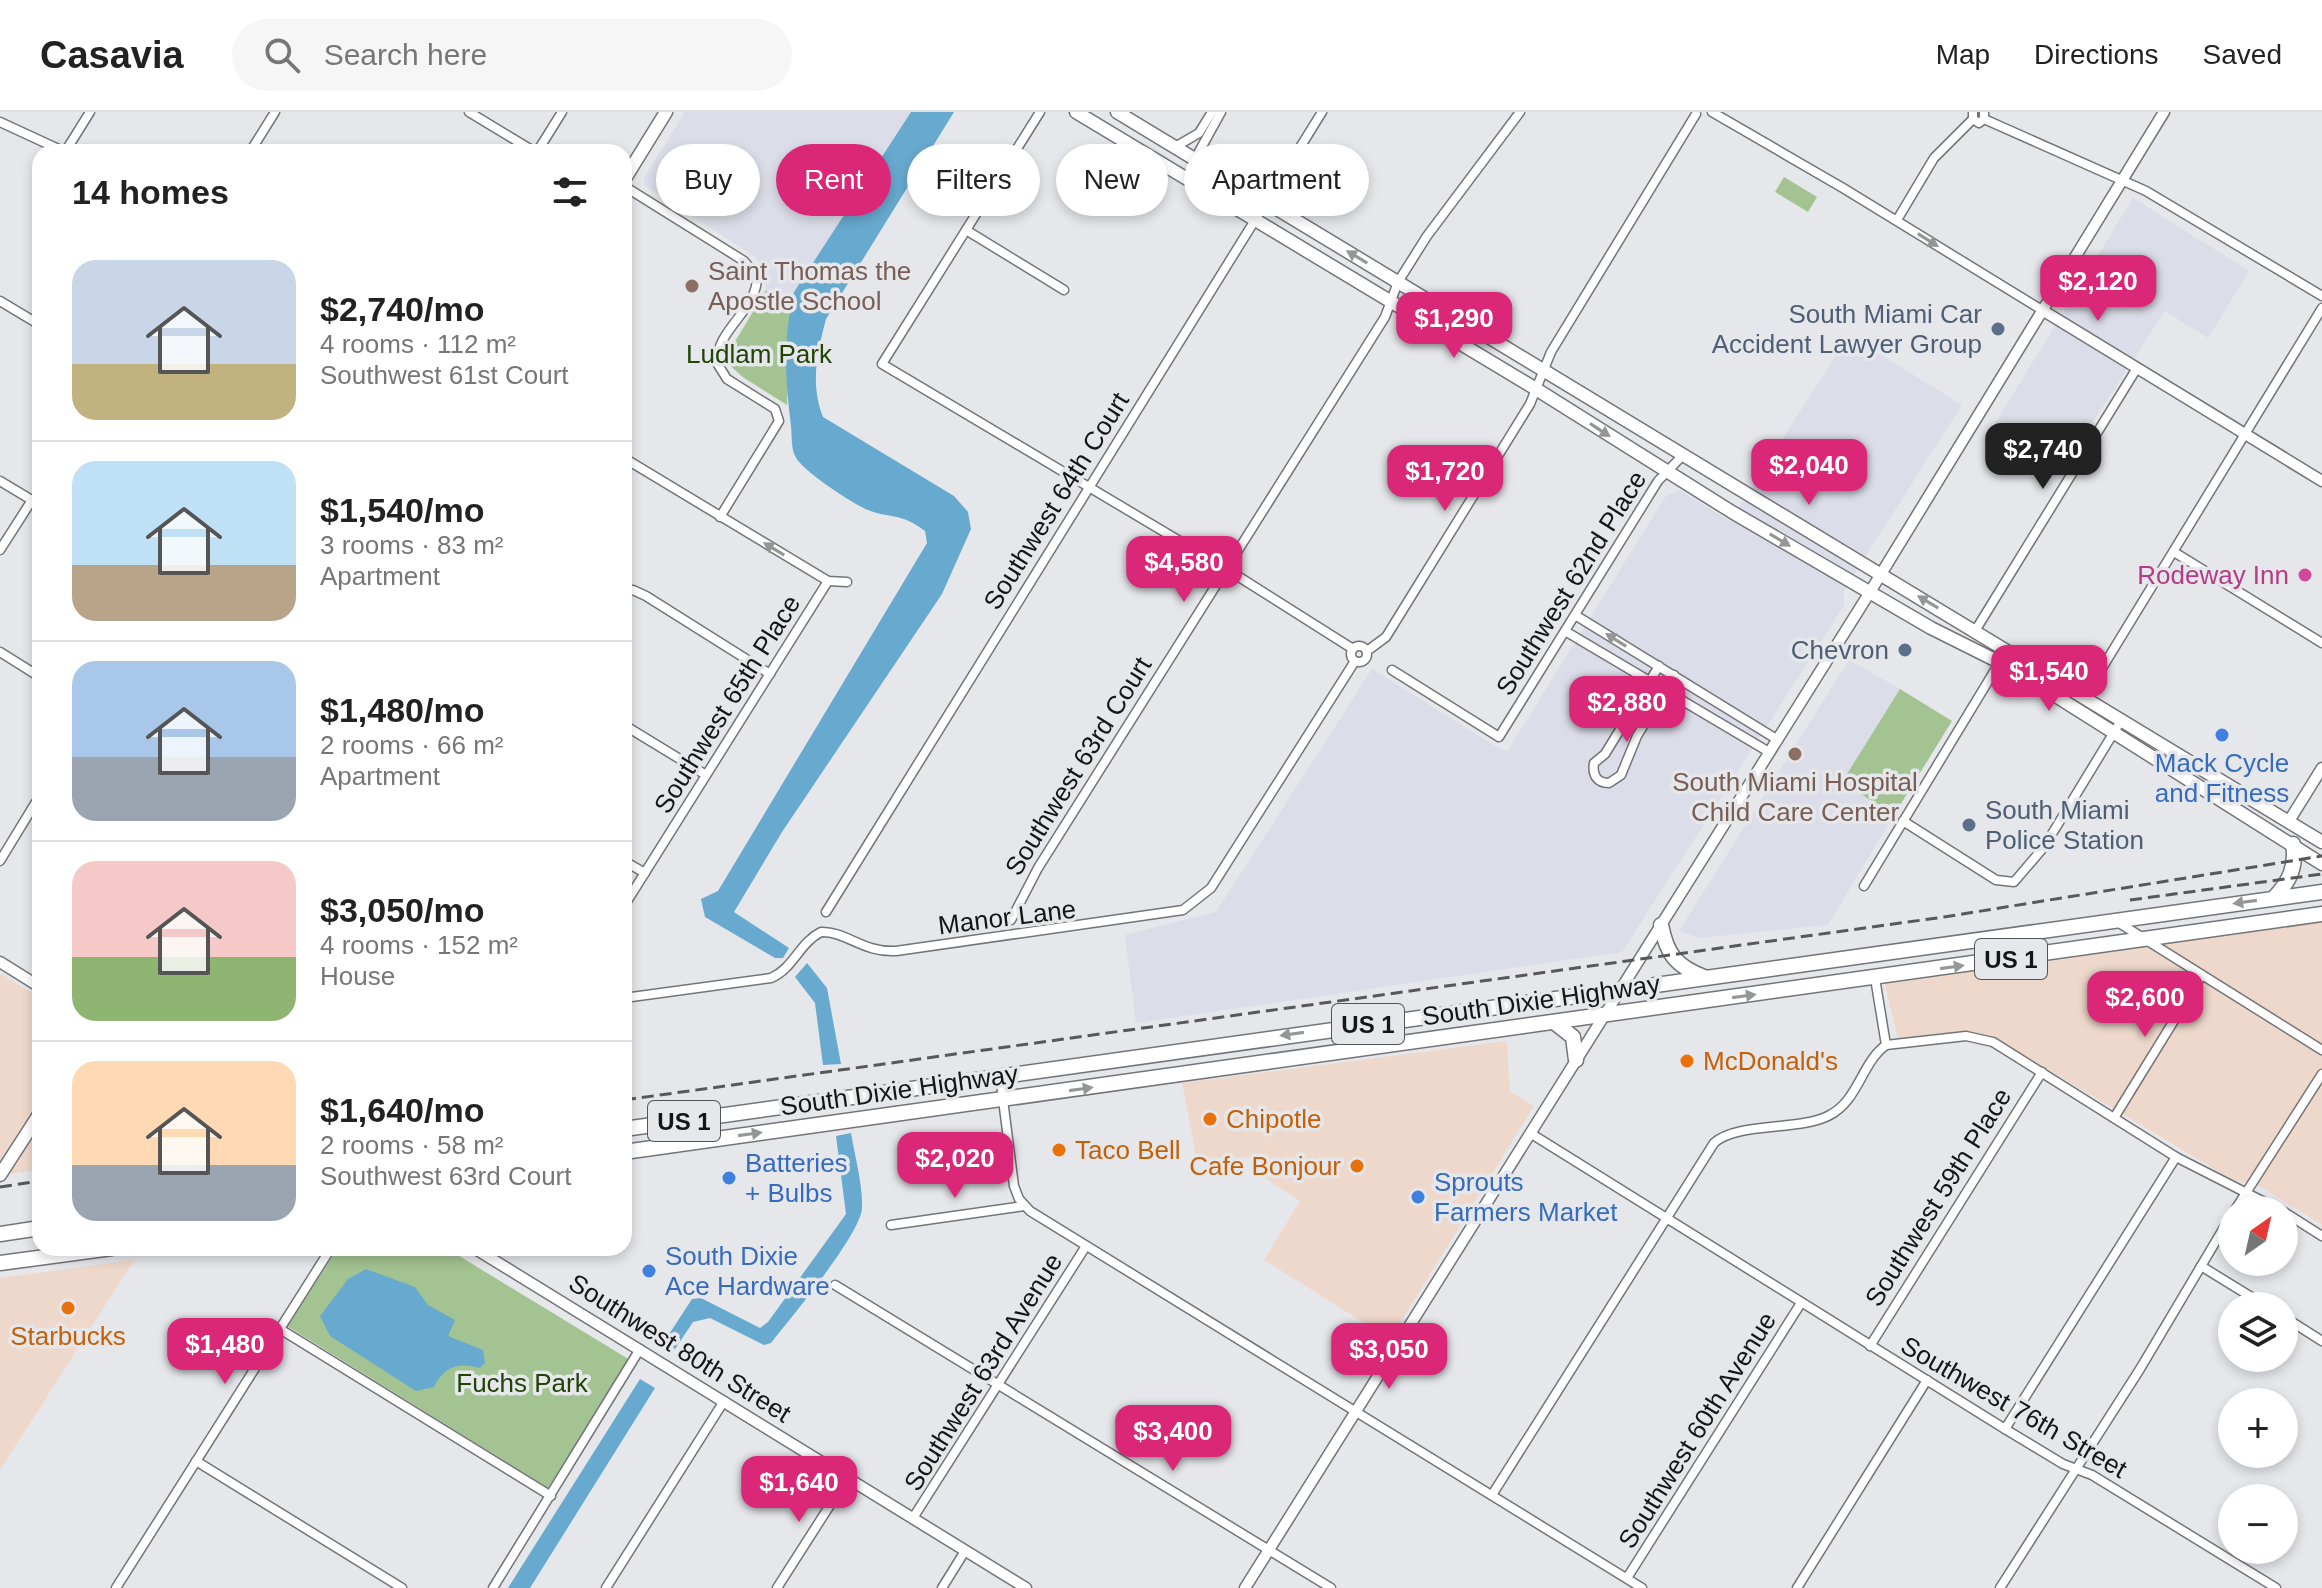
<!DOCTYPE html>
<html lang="en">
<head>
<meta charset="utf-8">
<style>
  :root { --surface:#fff; --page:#f6f6f6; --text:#222; --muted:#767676; --line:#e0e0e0; --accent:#db2777 }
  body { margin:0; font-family:Helvetica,sans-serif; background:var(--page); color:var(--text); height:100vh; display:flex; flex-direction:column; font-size:30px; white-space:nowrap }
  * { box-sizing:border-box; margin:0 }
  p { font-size:26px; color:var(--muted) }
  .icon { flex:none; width:44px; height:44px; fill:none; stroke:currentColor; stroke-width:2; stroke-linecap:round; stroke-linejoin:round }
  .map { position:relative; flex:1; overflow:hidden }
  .sheet { position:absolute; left:32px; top:32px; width:600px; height:1112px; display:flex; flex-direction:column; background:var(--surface); border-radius:24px; box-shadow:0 4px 12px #0003 }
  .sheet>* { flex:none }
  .top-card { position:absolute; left:656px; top:32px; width:760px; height:72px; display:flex; gap:16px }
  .needle { width:52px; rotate:34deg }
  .tools { position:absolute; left:2218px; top:1084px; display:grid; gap:16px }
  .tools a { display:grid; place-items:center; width:80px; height:80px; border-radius:50%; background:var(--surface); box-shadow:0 4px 12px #0003; font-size:40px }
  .price { position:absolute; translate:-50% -68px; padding:0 18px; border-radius:16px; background:var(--accent); color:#fff; font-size:26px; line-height:52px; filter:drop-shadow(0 2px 4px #0008) }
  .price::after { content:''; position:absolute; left:50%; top:48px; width:24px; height:18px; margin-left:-12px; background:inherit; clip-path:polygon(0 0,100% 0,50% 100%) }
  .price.current { background:#222; color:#fff }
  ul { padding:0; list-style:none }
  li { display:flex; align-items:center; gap:24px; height:200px; padding:0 40px }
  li+li { border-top:2px solid var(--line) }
  li span { display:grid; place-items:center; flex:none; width:224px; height:160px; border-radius:24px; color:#555 }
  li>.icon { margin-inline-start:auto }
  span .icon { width:96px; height:96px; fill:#fffc; stroke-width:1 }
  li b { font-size:34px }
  h2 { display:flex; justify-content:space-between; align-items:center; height:96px; padding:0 40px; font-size:34px }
  .pill { padding:0 28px; border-radius:36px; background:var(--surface); box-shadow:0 4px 12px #0003; font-size:28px; line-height:72px }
  .pill.current { background:var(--accent); color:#fff }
  header { display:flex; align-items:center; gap:48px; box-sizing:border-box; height:112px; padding:0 40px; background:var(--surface); border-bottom:2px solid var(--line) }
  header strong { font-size:38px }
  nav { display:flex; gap:44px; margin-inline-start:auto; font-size:28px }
  .search { width:560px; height:72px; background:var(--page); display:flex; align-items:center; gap:20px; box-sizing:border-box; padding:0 28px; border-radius:44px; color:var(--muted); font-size:30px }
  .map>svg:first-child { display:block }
  .commercial { fill:#eed8cb }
  .built { fill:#dbdde8 }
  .green { fill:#a3c392 }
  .water { fill:#67a9cf }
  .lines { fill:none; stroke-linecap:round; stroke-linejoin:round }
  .minor-casing { stroke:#737478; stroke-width:11 }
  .tertiary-casing { stroke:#737478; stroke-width:13 }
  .secondary-casing { stroke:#737478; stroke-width:15 }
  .trunk-casing { stroke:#737478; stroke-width:17 }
  .minor { stroke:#fff; stroke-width:8 }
  .tertiary { stroke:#fff; stroke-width:10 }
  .secondary { stroke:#fff; stroke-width:12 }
  .trunk { stroke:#fff; stroke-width:14 }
  .rail { stroke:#57585a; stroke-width:3; stroke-dasharray:12 6; stroke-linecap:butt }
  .oneway { fill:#959696 }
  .education-dot { fill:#8d6e63; stroke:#e6e7eb; stroke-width:3 }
  .service-dot { fill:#5c6f8a; stroke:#e6e7eb; stroke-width:3 }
  .hotel-dot { fill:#d1479c; stroke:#e6e7eb; stroke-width:3 }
  .shop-dot { fill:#3f7fe0; stroke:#e6e7eb; stroke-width:3 }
  .food-dot { fill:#e8710a; stroke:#e6e7eb; stroke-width:3 }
  .labels { text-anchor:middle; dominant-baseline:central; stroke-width:7; stroke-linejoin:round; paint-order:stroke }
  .shield { fill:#e6e7eb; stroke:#535456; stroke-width:2 }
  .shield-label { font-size:24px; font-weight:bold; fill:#141516 }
  .education-label { font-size:26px; fill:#785e54; stroke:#e6e7eb; text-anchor:start }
  .service-label { font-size:26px; fill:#4e5e75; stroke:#e6e7eb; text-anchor:end }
  .park-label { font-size:26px; fill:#224306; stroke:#e6e7eb }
  .street-label { font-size:26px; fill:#141516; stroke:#e6e7eb }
  .hotel-label { font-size:26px; fill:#b23c85; stroke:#e6e7eb; text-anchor:end }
  .shop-label { font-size:26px; fill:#366cbe; stroke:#e6e7eb; text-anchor:start }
  .food-label { font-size:26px; fill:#c56008; stroke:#e6e7eb; text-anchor:start }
</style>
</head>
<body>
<header>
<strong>Casavia</strong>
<div class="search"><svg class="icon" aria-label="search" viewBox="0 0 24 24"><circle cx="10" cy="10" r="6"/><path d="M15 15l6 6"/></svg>Search here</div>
<nav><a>Map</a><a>Directions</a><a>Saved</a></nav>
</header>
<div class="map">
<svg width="2322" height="1476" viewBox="0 0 2322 1476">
  <rect width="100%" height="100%" fill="#e6e7eb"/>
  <g class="commercial">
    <path d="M2322,810V1113L2260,1074L2233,1068L1995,926L1898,927L1885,872Z"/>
    <path d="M0,861L40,886V1058L0,1063Z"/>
    <path d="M1507,929L1510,980L1534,994L1390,1227L1264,1148L1300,1089L1264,1065L1257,1045L1197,1048L1182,971Z"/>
    <path d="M134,1148L0,1358V1166Z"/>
  </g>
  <g class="built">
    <path d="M685,0H911L794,180L790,194L766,178L764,158L754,144L644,73V66Z"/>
    <path d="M2133,86L2249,159L2208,226L2165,199L2062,357L1993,315Z"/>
    <path d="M1849,223L1962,293L1844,478V493L1810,547L1622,840L1136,911L1125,823L1216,800L1372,557L1500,637L1508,638L1666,384L1679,378L1730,409Z"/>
    <path d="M1849,548L1900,577L1842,670L1894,703L1828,813L1699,826L1679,819Z"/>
  </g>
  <g class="green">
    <path d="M1784,65L1817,85L1808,100L1775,80Z"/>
    <path d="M766,178L790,194L787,293L744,266L727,251L733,233Z"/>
    <path d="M1900,577L1952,609L1894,703L1842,670Z"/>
    <path d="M338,1136H446L630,1248L548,1376L287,1214Z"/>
  </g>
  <g class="water">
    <path d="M911,0H954L826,207C817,241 810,272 823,305L954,384L968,400L971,417L942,482L782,720L734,800L789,836L783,846H775L705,805L701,787L718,779L927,431L925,419C900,400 891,407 868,398C853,392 801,358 795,344C791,336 792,323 791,314C785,268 783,225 794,180Z"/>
    <path d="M807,851L827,876L841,952L823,953L815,891L795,865Z"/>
    <path d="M851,1021C855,1045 863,1073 862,1096C861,1122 790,1207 771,1231L764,1233L710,1206L693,1210L675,1237L664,1230L692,1187L701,1186L760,1216L768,1210L846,1102L836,1024Z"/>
    <path d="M366,1157L415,1175L428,1193L455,1208L448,1224L483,1238L485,1251L480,1256C459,1250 444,1254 434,1275L416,1279L330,1224L320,1204L348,1167Z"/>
    <path d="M640,1267L655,1276L530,1476H508Z"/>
  </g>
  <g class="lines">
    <g class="minor-casing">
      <g id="minor">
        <path d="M469,0L535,40"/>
        <path d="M1040,0L882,252L1225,456L1353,537"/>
        <path d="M1712,0L1843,76L2042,198"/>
        <path d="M1973,0V7L1979,11L1984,7V0"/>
        <path d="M1984,7L2146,79L2322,184"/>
        <path d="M0,10L65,40"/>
        <path d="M1175,35L1199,21L1212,0"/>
        <path d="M65,40L90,0"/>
        <path d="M250,40L275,0"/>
        <path d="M537,40L562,0"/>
        <path d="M1195,47L1221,0"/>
        <path d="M624,74L744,149L757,164C758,198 716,217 717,251L727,267L775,297L779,309L720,405"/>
        <path d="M1897,108L1934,46L1973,7"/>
        <path d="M966,118L1064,178"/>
        <path d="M0,189L40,213"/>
        <path d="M624,346L828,469L847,470"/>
        <path d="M0,369L40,393"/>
        <path d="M0,438L32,388"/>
        <path d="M2174,440L2322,531"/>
        <path d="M624,481L633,478L646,484L770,562"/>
        <path d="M1575,503L1778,628"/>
        <path d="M1565,519L1769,640"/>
        <path d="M1975,519L2137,256"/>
        <circle cx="1359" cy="542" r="8"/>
        <path d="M1367,539L1386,525L1530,292L1551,240L1696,2"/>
        <path d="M0,540L40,565"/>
        <path d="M1659,554L1605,642L1594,651C1592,663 1597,671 1609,671L1621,663L1637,624L1674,563"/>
        <path d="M1392,558L1499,625L1658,369L1684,342"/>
        <path d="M2085,584L2322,196"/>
        <path d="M624,613L706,663"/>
        <path d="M1903,709L1996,768L2014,770L2044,735L2122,607"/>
        <path d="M0,749L39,685"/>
        <path d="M624,749L645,761"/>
        <path d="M1864,774L2001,548"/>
        <path d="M624,794L828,469"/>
        <path d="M826,800L1322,0"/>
        <path d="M1011,808L1038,756L1385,205L1398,170L1427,124L1520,0"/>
        <path d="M2116,809L2322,938"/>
        <path d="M624,886L771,866C794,856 799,831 821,820C846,819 863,841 896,839L1183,798L1211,776L1355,549"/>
        <path d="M1886,933L1966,924L1993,930L2176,1045L2280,1098"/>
        <path d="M1000,964L1014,1074L1019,1087L1030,1099L1642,1476"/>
        <path d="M2114,1006L2202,863"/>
        <path d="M1530,1021L2005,1317L2063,1352L2092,1363L2276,1476"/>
        <path d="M2235,1098L2322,962"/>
        <path d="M2284,1100L2322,1124"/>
        <path d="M891,1113L1024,1094"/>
        <path d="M2201,1154L2266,1194"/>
        <path d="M835,1173L1331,1476"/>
        <path d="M2284,1205L2322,1229"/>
        <path d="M280,1217L551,1384"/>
        <path d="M1870,1234L2042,960"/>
        <path d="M2005,1317L2176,1045"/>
        <path d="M196,1349L402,1476"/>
        <path d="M1492,1383L1714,1031C1736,1010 1798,1019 1828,1004C1859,989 1861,951 1886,933L1875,866"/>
        <path d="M913,1406L1086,1134"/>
        <path d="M1627,1466L1801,1191"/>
        <path d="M116,1476L331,1136"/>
        <path d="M493,1476L640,1237"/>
        <path d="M606,1476L724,1289"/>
        <path d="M777,1476L848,1365"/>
        <path d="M942,1476L965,1439"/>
        <path d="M1797,1476L1927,1268"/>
        <path d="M2000,1476L2140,1257L2232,1102"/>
      </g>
    </g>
    <g class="tertiary-casing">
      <g id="tertiary">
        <path d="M2042,198L2322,369"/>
        <path d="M2289,709L2322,656"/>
        <path d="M0,850L40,875"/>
        <path d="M474,1136L1026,1476"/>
        <path d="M1245,1476L1870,480L2164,0"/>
      </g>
    </g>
    <g class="secondary-casing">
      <g id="secondary">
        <path d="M1076,0L1536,277L1732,400L1931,516L2013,557L2322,752"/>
        <path d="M1117,0L2322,730"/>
        <path d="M624,68L666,0"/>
        <path d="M0,1063L40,1001"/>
      </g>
    </g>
    <g class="trunk-casing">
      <g id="trunk">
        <path d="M2274,786C2289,770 2297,755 2293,732"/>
        <path d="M1661,813C1667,843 1676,854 1704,865"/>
        <path d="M1554,910L1573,925L1576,948"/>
        <path d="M624,1017L2322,780"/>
        <path d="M624,1040L2322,802"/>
        <path d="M0,1122L40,1116"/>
        <path d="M0,1151L112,1136"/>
      </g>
    </g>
    <use href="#minor" class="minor"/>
    <use href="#tertiary" class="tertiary"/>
    <use href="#secondary" class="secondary"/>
    <use href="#trunk" class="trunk"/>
    <g class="rail">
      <path d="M2130,788L2322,762"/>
      <path d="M624,988L1944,805L2322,744"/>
      <path d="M0,1075L40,1069"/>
    </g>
  </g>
  <defs><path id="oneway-solid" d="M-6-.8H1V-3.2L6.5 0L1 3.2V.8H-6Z" transform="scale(2)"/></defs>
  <g class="oneway">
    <use href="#oneway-solid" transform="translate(1928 128) rotate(32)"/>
    <use href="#oneway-solid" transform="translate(1357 145) rotate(-149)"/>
    <use href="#oneway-solid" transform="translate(1600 318) rotate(33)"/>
    <use href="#oneway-solid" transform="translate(1780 428) rotate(31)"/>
    <use href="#oneway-solid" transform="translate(774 437) rotate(-149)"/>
    <use href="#oneway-solid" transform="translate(1928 490) rotate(-149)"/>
    <use href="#oneway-solid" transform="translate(1616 528) rotate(-148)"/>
    <use href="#oneway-solid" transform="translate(2245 790) rotate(172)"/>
    <use href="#oneway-solid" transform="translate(1952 855) rotate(-8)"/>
    <use href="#oneway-solid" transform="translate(1744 884) rotate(-8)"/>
    <use href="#oneway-solid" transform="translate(1292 922) rotate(172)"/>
    <use href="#oneway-solid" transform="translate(1081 977) rotate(-8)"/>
    <use href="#oneway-solid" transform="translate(750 1022) rotate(-8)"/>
  </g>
  <g class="education-dot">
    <circle cx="692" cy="174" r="8"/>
    <circle cx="1795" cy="642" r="8"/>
  </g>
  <g class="service-dot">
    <circle cx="1998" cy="217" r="8"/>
    <circle cx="1905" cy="538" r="8"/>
    <circle cx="1969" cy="713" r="8"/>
  </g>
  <circle class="hotel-dot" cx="2305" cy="463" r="8"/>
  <g class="shop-dot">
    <circle cx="2222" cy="623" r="8"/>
    <circle cx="729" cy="1066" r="8"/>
    <circle cx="1418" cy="1085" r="8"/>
    <circle cx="649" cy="1159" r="8"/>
  </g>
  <g class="food-dot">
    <circle cx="1687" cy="949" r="8"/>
    <circle cx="1210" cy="1007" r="8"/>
    <circle cx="1059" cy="1038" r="8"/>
    <circle cx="1357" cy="1054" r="8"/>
    <circle cx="68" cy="1196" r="8"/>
  </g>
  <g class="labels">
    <g class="shield">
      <rect x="1975" y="827" width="72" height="40" rx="6"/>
      <rect x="1332" y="892" width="72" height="40" rx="6"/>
      <rect x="648" y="989" width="72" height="40" rx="6"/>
    </g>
    <g class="shield-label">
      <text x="2011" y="847">US 1</text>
      <text x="1368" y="912">US 1</text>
      <text x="684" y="1009">US 1</text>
    </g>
    <g class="education-label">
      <text x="708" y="159">Saint Thomas the<tspan x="708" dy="30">Apostle School</tspan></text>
      <text x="1795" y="670" text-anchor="middle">South Miami Hospital<tspan x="1795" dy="30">Child Care Center</tspan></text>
    </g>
    <g class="service-label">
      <text x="1982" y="202">South Miami Car<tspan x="1982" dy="30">Accident Lawyer Group</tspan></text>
      <text x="1889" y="538">Chevron</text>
      <text x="1985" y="698" text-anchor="start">South Miami<tspan x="1985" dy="30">Police Station</tspan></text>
    </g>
    <g class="park-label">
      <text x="759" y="242">Ludlam Park</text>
      <text x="522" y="1271">Fuchs Park</text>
    </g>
    <g class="street-label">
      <text transform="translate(1056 389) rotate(-58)">Southwest 64th Court</text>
      <text transform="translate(1571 471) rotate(-58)">Southwest 62nd Place</text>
      <text transform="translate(727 592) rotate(-58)">Southwest 65th Place</text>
      <text transform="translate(1078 654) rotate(-58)">Southwest 63rd Court</text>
      <text transform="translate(1007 805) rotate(-7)">Manor Lane</text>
      <text transform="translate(1541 888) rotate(-8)">South Dixie Highway</text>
      <text transform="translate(899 978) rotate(-8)">South Dixie Highway</text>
      <text transform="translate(1938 1085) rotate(-58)">Southwest 59th Place</text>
      <text transform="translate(680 1236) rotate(32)">Southwest 80th Street</text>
      <text transform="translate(983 1260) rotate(-58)">Southwest 63rd Avenue</text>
      <text transform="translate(2014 1295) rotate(30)">Southwest 76th Street</text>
      <text transform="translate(1697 1318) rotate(-58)">Southwest 60th Avenue</text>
    </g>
    <g class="hotel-label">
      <text x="2289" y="463">Rodeway Inn</text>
    </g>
    <g class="shop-label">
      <text x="2222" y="651" text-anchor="middle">Mack Cycle<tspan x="2222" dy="30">and Fitness</tspan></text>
      <text x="745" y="1051">Batteries<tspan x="745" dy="30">+ Bulbs</tspan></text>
      <text x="1434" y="1070">Sprouts<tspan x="1434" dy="30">Farmers Market</tspan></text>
      <text x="665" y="1144">South Dixie<tspan x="665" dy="30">Ace Hardware</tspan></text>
    </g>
    <g class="food-label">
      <text x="1703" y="949">McDonald's</text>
      <text x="1226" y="1007">Chipotle</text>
      <text x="1075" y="1038">Taco Bell</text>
      <text x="1341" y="1054" text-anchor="end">Cafe Bonjour</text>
      <text x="68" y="1224" text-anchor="middle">Starbucks</text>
    </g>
  </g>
</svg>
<div class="tools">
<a><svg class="needle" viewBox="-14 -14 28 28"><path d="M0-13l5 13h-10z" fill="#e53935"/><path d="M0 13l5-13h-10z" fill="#767676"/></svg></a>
<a><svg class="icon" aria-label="layers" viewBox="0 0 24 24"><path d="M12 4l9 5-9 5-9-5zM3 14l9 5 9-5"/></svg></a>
<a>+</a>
<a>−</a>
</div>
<b class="price" style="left:2098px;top:211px">$2,120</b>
<b class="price" style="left:1454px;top:248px">$1,290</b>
<b class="price current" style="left:2043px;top:379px">$2,740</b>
<b class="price" style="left:1809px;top:395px">$2,040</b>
<b class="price" style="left:1445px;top:401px">$1,720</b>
<b class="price" style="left:1184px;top:492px">$4,580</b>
<b class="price" style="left:2049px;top:601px">$1,540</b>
<b class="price" style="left:1627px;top:632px">$2,880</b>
<b class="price" style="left:2145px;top:927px">$2,600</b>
<b class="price" style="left:955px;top:1088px">$2,020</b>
<b class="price" style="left:225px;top:1274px">$1,480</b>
<b class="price" style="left:1389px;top:1279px">$3,050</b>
<b class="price" style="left:1173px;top:1361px">$3,400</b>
<b class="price" style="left:799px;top:1412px">$1,640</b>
<div class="top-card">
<a class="pill">Buy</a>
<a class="pill current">Rent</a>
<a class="pill">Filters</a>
<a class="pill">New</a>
<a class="pill">Apartment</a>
</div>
<section class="sheet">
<h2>14 homes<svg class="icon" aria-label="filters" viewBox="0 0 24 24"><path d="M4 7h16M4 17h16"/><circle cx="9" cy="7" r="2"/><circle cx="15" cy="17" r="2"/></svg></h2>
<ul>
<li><span style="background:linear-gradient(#c9d6e8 65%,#c2b280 0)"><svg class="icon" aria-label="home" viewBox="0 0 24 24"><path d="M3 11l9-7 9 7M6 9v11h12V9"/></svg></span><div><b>$2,740/mo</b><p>4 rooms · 112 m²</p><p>Southwest 61st Court</p></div></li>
<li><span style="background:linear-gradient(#bfe0f5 65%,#b9a48a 0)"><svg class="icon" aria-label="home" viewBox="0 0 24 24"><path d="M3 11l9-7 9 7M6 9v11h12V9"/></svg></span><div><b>$1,540/mo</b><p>3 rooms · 83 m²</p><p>Apartment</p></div></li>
<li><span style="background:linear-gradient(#a9c7e8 60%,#9aa5b1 0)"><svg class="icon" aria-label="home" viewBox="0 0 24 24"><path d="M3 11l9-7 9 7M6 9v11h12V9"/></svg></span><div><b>$1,480/mo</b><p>2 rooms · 66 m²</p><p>Apartment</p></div></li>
<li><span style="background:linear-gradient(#f6c9c9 60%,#8fb573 0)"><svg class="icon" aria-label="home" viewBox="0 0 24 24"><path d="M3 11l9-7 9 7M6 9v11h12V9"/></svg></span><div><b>$3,050/mo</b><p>4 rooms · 152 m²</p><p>House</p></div></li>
<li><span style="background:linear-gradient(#ffd9b3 65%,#9aa5b1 0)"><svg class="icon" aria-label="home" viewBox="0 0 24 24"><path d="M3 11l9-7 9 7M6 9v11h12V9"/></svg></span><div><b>$1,640/mo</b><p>2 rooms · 58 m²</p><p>Southwest 63rd Court</p></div></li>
</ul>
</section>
</div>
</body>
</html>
